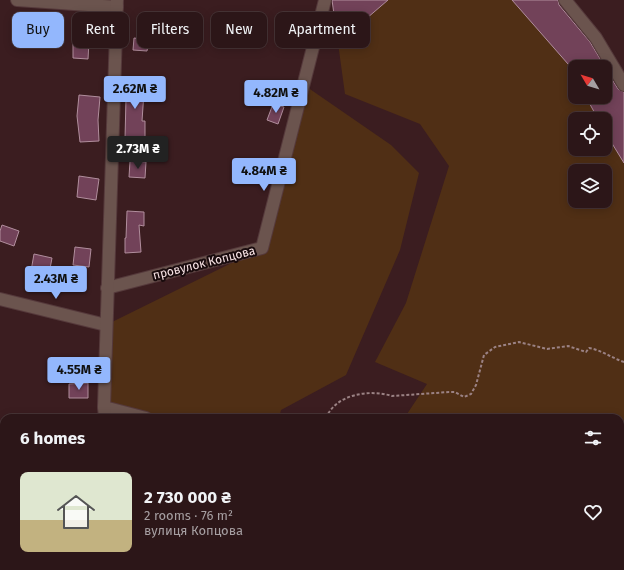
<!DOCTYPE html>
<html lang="en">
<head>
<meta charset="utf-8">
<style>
  :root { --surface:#2c1618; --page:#341f21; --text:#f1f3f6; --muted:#a69fa2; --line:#483537; --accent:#93b7fd }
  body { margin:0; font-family:"Fira Sans",sans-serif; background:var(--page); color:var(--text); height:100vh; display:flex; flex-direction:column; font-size:15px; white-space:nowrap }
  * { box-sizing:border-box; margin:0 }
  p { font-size:13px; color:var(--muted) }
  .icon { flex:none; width:22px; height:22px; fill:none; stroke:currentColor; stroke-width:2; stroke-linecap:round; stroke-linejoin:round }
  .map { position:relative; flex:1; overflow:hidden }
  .side { position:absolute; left:0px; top:414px; width:624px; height:156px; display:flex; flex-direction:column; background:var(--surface); border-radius:12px 12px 0 0; box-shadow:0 2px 10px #0003,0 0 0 1px var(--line) }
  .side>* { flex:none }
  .guide { position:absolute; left:12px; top:12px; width:400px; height:36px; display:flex; gap:8px }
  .needle { width:26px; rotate:308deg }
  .controls { position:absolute; left:568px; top:60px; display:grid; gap:8px }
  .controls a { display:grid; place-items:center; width:44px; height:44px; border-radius:8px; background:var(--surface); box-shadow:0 2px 10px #0003,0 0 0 1px var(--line); font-size:20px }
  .price { position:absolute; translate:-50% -34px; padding:0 9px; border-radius:4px; background:var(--accent); color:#111; font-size:13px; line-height:26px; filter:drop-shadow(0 1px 2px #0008) }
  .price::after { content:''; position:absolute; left:50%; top:24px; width:12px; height:9px; margin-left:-6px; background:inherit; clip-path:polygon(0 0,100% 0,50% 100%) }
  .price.selected { background:#222; color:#fff }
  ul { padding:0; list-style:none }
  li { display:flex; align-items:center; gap:12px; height:100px; padding:0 20px }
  li span { display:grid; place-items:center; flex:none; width:112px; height:80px; border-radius:8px; color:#555 }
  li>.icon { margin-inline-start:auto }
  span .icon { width:48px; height:48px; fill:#fffc; stroke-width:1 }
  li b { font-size:17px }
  h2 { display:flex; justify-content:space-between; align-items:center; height:48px; padding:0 20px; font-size:17px }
  .pill { padding:0 14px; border-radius:8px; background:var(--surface); box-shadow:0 2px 10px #0003,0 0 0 1px var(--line); font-size:14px; line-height:36px }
  .pill.selected { background:var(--accent); color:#111 }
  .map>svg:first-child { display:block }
  .green { fill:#502f15; fill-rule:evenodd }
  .building { fill:#724259; stroke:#b18e9d }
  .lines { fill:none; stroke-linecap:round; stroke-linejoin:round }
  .minor-casing { stroke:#55393b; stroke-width:14 }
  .path { stroke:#9b8284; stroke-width:2; stroke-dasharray:3 2; stroke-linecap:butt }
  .minor { stroke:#6b544e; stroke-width:12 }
  .labels { text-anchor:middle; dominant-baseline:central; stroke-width:4; stroke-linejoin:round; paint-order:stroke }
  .street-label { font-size:12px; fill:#f7e2e4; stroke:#190b0d }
</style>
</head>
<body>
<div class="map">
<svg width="624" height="570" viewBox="0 0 624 570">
  <rect width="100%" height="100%" fill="#3b1d20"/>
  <g class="green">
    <path d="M388,0H512L568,64L575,77V97H586L598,119H575V149H605V132L624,163V570H276V566H620V418H369L407,414L427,384L375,362L406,303L449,166L420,124L345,94L338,43ZM575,171H605V201H575Z"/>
    <path d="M304,85L391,145L419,173L400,250L346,375L281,410L279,418H146L104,407L106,325L262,248Z"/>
  </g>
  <g class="building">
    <path d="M332,0H388L338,43Z"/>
    <path d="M512,0H558L559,5L590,42L605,67H575V72Z"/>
    <path d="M293,17L306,23L299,39L286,33Z"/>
    <path d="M134,38L149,40L147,51L133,50Z"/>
    <path d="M73,42H89L88,59L73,58Z"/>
    <path d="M605,68L618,89L624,92V163L605,132V119H598L586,97H605Z"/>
    <path d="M143,77L144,92L142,121H145V140L125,139L126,98H129L128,79Z"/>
    <path d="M79,95L100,97L98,120L99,141L80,142L77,116Z"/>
    <path d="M273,104L284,107L278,124L267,120Z"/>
    <path d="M130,161L146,162L145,178L129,177Z"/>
    <path d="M79,176L99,179L96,200L77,197Z"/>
    <path d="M127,211L144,212V226L139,225L141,252L125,253V238H126Z"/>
    <path d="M2,225L19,231L14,246L0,241V231Z"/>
    <path d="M75,247L91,249L89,267L73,265Z"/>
    <path d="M34,254L52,258L49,274L31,271Z"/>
    <path d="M88,383V398H69V384Z"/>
  </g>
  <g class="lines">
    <g class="minor-casing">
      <g id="minor">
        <path d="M17,0L117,7"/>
        <path d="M565,0L596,38L624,85"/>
        <path d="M107,288L262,248L325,0"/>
        <path d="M0,299L106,325"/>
        <path d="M104,407L146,418"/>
        <path d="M105,418L104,407L117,0"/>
        <path d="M122,566V570"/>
        <path d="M262,570L263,566"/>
      </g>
    </g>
    <path class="path" d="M326,418C336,394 369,389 392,396L449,392H455L464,397L471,394L476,385L484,355L495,347L519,342L547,349L568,346L586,352L589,348C601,350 612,358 624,362"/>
    <use href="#minor" class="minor"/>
  </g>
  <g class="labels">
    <g class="street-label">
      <text transform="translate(204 263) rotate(-14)">провулок Копцова</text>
    </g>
  </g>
</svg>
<div class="controls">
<a><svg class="needle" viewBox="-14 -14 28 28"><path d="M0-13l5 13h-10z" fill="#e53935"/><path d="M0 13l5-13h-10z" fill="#a69fa2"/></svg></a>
<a><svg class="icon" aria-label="locate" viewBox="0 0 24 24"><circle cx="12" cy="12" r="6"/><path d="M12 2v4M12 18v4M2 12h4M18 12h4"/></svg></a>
<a><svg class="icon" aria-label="layers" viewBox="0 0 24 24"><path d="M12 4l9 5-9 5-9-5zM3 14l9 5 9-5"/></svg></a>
</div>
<b class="price" style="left:135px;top:110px">2.62M ₴</b>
<b class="price" style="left:276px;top:114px">4.82M ₴</b>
<b class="price selected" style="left:138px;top:170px">2.73M ₴</b>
<b class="price" style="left:264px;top:192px">4.84M ₴</b>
<b class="price" style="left:56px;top:300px">2.43M ₴</b>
<b class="price" style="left:79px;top:391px">4.55M ₴</b>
<div class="guide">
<a class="pill selected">Buy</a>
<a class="pill">Rent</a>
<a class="pill">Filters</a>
<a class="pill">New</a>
<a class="pill">Apartment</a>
</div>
<section class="side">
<h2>6 homes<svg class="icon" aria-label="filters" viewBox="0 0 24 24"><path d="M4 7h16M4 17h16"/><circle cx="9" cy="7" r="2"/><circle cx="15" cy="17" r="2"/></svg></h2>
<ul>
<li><span style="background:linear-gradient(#dfe7d0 60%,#c2b280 0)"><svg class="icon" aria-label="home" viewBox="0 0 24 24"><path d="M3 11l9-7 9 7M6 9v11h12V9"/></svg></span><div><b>2 730 000 ₴</b><p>2 rooms · 76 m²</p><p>вулиця Копцова</p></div><svg class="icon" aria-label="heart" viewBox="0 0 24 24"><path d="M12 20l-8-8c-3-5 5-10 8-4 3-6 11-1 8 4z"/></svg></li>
</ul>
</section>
</div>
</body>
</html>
